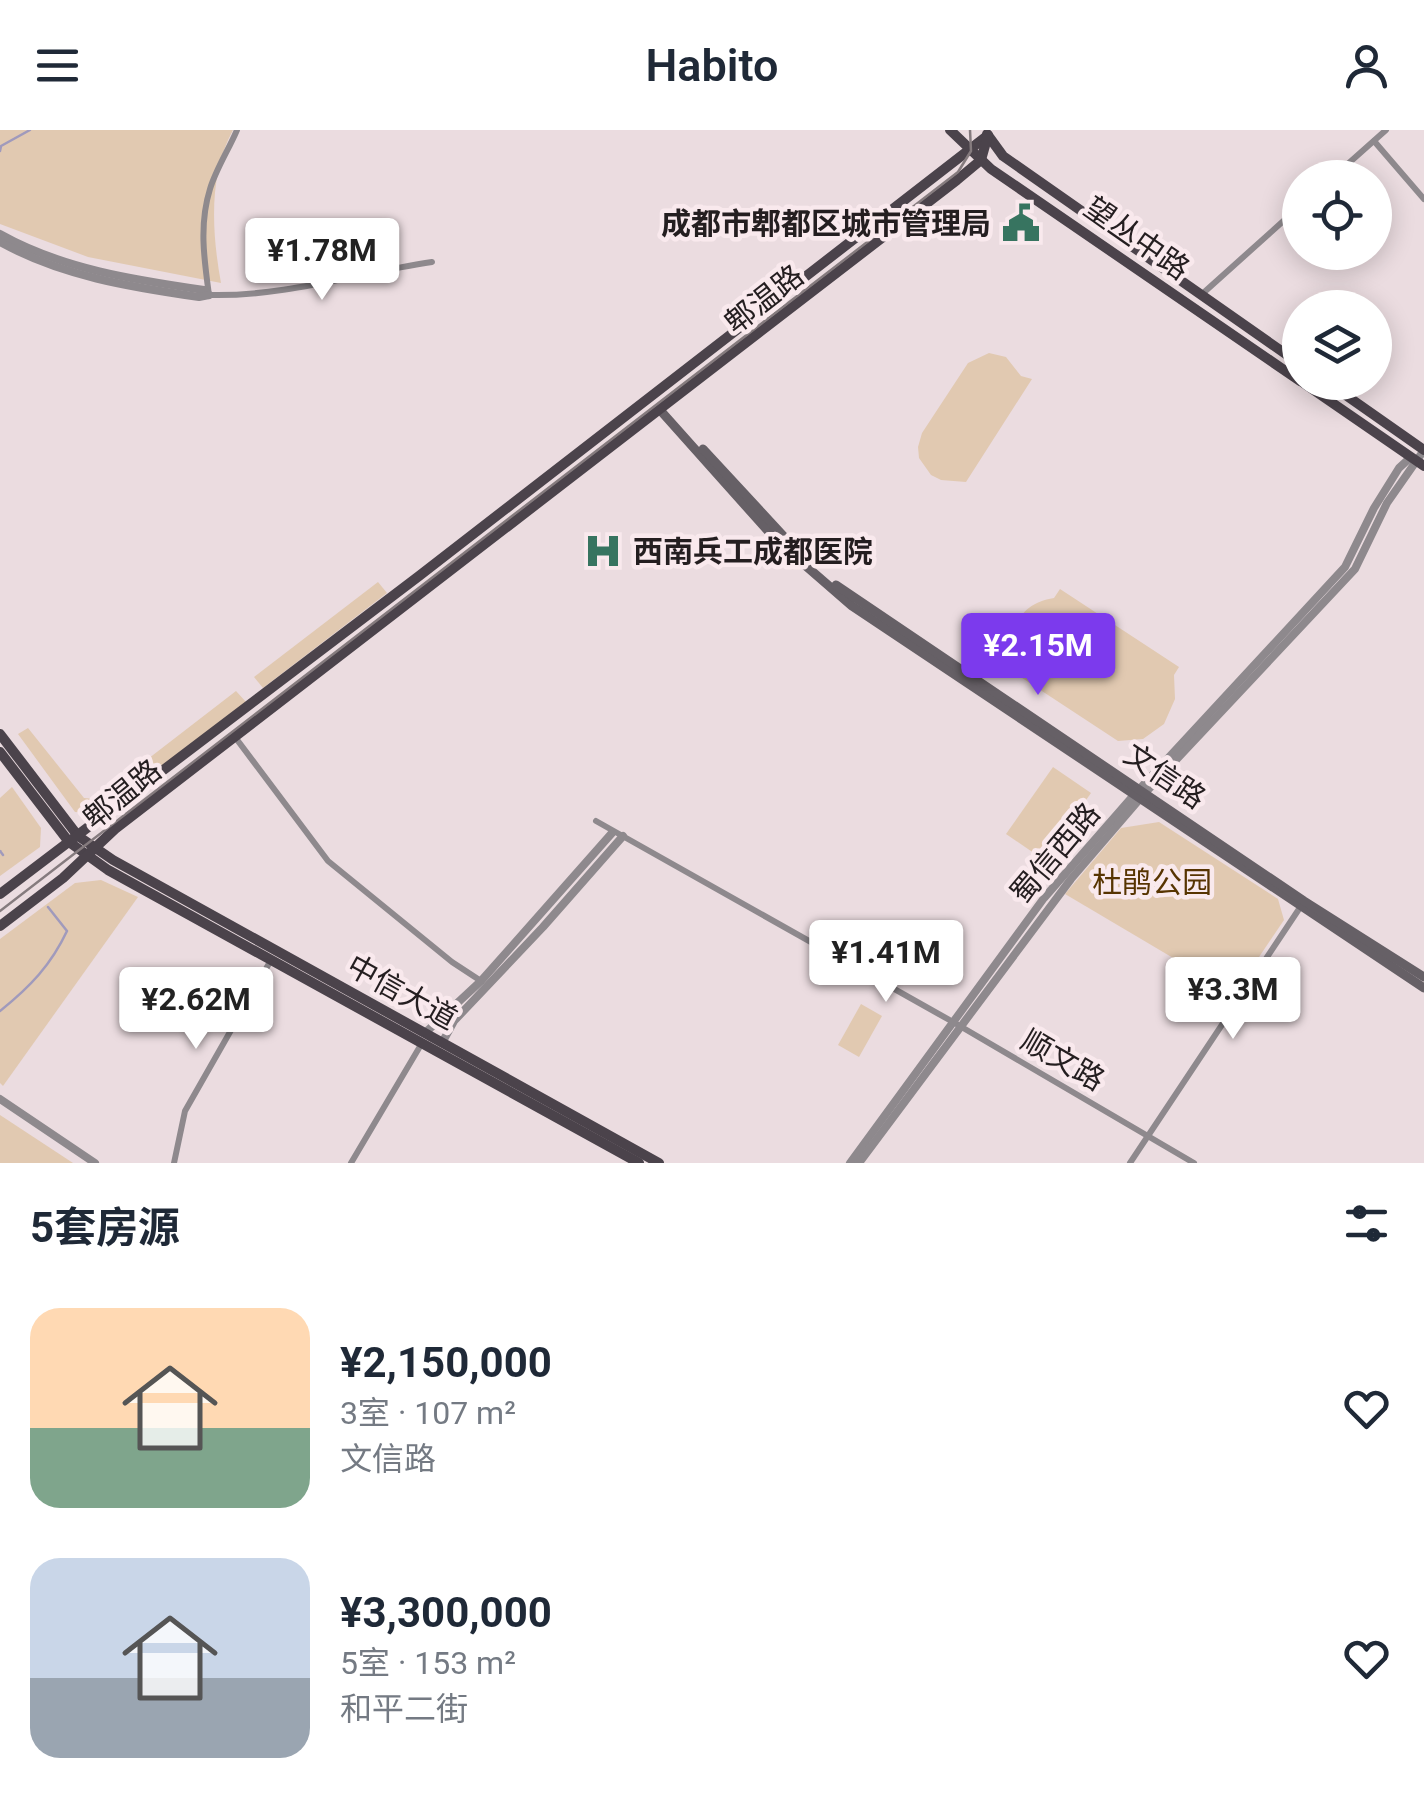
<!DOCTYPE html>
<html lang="zh">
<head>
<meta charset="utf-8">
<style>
  :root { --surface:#fff; --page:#f2f2f3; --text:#1f2937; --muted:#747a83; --accent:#7c3aed }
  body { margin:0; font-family:Roboto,"Noto Sans SC",sans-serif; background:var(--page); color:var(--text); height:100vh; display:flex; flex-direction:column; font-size:38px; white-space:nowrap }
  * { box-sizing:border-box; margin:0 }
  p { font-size:32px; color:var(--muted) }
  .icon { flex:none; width:55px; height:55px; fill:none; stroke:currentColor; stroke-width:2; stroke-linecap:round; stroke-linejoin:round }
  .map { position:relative; height:1033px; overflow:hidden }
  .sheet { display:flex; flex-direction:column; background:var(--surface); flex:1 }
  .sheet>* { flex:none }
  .controls { position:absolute; left:1282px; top:30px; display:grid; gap:20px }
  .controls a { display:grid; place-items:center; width:110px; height:110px; border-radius:50%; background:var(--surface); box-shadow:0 5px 25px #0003; font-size:50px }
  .price { position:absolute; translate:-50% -85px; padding:0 22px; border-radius:10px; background:#fff; color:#222; font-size:32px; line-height:65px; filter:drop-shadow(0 2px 5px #0008) }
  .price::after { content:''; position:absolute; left:50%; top:60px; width:30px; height:22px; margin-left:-15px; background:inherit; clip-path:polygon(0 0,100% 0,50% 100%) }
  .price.on { background:var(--accent); color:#fff }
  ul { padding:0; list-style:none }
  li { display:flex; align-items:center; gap:30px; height:250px; padding:0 30px }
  li span { display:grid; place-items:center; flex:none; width:280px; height:200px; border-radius:30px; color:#555 }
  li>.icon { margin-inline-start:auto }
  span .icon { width:120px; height:120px; fill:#fffc; stroke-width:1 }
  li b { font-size:42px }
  h2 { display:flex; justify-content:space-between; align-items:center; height:120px; padding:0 30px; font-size:42px }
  header { display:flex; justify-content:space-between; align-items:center; height:130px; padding:0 30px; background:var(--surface); font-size:45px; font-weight:600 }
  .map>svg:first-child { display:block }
  .green { fill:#e1c9b1 }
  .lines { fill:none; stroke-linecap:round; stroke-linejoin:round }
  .stream { stroke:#a09abc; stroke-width:2.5 }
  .minor { stroke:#8e898d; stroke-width:6 }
  .tertiary { stroke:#8e898d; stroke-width:8 }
  .secondary { stroke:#666066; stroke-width:9 }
  .primary { stroke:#4b434b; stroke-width:10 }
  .tram { stroke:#857b7e; stroke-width:2.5 }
  .labels { text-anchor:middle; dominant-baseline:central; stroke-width:9; stroke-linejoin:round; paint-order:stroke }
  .poi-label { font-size:30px; font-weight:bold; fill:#241e20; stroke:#f9e9ed; text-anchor:end }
  .street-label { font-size:30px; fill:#241e20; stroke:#f9e9ed }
  .park-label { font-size:30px; fill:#573401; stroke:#f9e9ed }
</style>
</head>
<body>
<header><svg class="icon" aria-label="menu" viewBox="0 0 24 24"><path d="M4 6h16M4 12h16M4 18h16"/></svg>Habito<svg class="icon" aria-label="person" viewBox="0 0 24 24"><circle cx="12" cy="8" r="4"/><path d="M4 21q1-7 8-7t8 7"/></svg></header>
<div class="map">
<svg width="1424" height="1033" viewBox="0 0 1424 1033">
  <rect width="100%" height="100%" fill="#ebdce0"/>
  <g class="green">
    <path d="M0,0H233C208,45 212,104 221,153L88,127L0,94Z"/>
    <path d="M989,223L1006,227L1021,246L1032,249L966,352L941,350L931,345L919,328L918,317L922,303L968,233Z"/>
    <path d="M378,452L387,463L263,558L254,547Z"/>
    <path d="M1060,459L1179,537L1174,545L1175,569L1164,594L1143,609L1118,611L1016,544C1007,509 1013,474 1054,468Z"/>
    <path d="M236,561L246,572L101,684L75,682L18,604L28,598L84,668L96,669Z"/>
    <path d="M1053,637L1091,663L1044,730L1006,704Z"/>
    <path d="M12,657L41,698L40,717L0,746V668Z"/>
    <path d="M1159,692L1278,769L1284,790L1234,864L1065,764L1121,698Z"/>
    <path d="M101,750L138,767L3,956L0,953V809L75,753Z"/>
    <path d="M861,874L882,886L859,927L838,915Z"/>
    <path d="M0,985L73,1033H0Z"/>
  </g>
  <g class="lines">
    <g class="stream">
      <path d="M0,21L1,16L30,0"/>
      <path d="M0,721L3,725"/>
      <path d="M0,881C30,857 51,835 67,801L48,777"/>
    </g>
    <g class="minor">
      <path d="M237,0C229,19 216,39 210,59C199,94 204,129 209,165C285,167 357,143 432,132"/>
      <path d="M1374,11L1424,69"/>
      <path d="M1332,48L1386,0"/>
      <path d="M1201,165L1300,76"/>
      <path d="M235,607L328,731L452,832L481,851"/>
      <path d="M596,691L953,892L1194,1033"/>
      <path d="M174,1033L185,981L271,830"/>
      <path d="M351,1033L422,913"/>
      <path d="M1130,1033L1301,776"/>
    </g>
    <g class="tertiary">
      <path d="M0,104C62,139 135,150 204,160L209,165"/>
      <path d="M0,112C61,146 130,157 199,167L209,165"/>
      <path d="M425,903L481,851L612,703"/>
      <path d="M442,913L454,891L543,797L623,706"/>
      <path d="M0,969L95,1033"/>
      <path d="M850,1033L1044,768L1134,665L1345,437L1374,378L1399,338L1411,327"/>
      <path d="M859,1033L1071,749L1145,663L1355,439L1387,373L1424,320"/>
    </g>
    <g class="secondary">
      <path d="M660,280L776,410L852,476L1424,858"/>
      <path d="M703,319L801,425"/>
      <path d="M836,455L1304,771L1424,847"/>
    </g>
    <g class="primary">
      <path d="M950,0L991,39L1300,251"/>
      <path d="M987,4L1003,26L1300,234"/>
      <path d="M1302,252L1424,336"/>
      <path d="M1327,252L1424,320"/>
      <path d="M0,604L78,706L113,730L659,1033"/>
      <path d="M0,622L69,712L108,740L639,1033"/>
      <path d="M0,764L419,446L987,6"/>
      <path d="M0,796L63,748L115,699L957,50L981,30L988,5"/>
    </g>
    <path class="tram" d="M0,781L958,42L971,21L970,0"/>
  </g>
  <defs>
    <g id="civic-bare" transform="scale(3)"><path d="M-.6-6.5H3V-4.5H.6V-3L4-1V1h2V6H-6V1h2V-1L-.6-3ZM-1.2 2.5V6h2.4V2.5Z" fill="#377460" stroke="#f9e9ed" stroke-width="2.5" paint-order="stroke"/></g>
    <g id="hospital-bare" transform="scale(3)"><path d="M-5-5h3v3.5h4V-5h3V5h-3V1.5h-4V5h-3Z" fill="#377460" stroke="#f9e9ed" stroke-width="2.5" paint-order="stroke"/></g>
  </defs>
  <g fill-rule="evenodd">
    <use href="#civic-bare" x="1021" y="93"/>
    <use href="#hospital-bare" x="603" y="421"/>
  </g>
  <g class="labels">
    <g class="poi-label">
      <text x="991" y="93">成都市郫都区城市管理局</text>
      <text x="633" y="421" text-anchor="start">西南兵工成都医院</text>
    </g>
    <g class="street-label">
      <text transform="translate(1137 108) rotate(35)">望丛中路</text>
      <text transform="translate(764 169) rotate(-38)">郫温路</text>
      <text transform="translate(1165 646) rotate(34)">文信路</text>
      <text transform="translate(122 664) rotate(-39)">郫温路</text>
      <text transform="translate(1055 723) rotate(-50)">蜀信西路</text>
      <text transform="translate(402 862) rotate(29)">中信大道</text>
      <text transform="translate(1063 930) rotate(30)">顺文路</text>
    </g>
    <g class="park-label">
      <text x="1152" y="752">杜鹃公园</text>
    </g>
  </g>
</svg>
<div class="controls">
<a><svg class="icon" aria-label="locate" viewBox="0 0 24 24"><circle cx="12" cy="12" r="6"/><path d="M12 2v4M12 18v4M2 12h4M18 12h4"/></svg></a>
<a><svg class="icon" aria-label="layers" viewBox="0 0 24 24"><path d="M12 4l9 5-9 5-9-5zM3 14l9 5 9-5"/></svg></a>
</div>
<b class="price" style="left:322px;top:173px">¥1.78M</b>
<b class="price on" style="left:1038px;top:568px">¥2.15M</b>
<b class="price" style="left:886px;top:875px">¥1.41M</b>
<b class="price" style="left:1233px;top:912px">¥3.3M</b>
<b class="price" style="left:196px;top:922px">¥2.62M</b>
</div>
<section class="sheet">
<h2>5套房源<svg class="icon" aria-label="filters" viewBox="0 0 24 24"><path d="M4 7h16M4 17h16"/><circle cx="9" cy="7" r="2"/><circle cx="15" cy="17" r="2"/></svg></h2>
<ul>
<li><span style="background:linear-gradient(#ffd9b3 60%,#7fa58c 0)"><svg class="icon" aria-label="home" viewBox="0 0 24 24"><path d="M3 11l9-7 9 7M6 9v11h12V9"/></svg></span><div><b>¥2,150,000</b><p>3室 · 107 m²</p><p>文信路</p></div><svg class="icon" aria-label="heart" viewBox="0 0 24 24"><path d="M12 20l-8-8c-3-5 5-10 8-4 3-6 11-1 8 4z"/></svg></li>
<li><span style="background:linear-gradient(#c9d6e8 60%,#9aa5b1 0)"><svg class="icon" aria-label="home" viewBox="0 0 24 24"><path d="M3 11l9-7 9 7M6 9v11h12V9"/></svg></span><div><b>¥3,300,000</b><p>5室 · 153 m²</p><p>和平二街</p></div><svg class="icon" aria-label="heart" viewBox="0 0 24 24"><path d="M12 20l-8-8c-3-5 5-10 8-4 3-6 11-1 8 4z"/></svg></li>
</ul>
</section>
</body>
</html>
